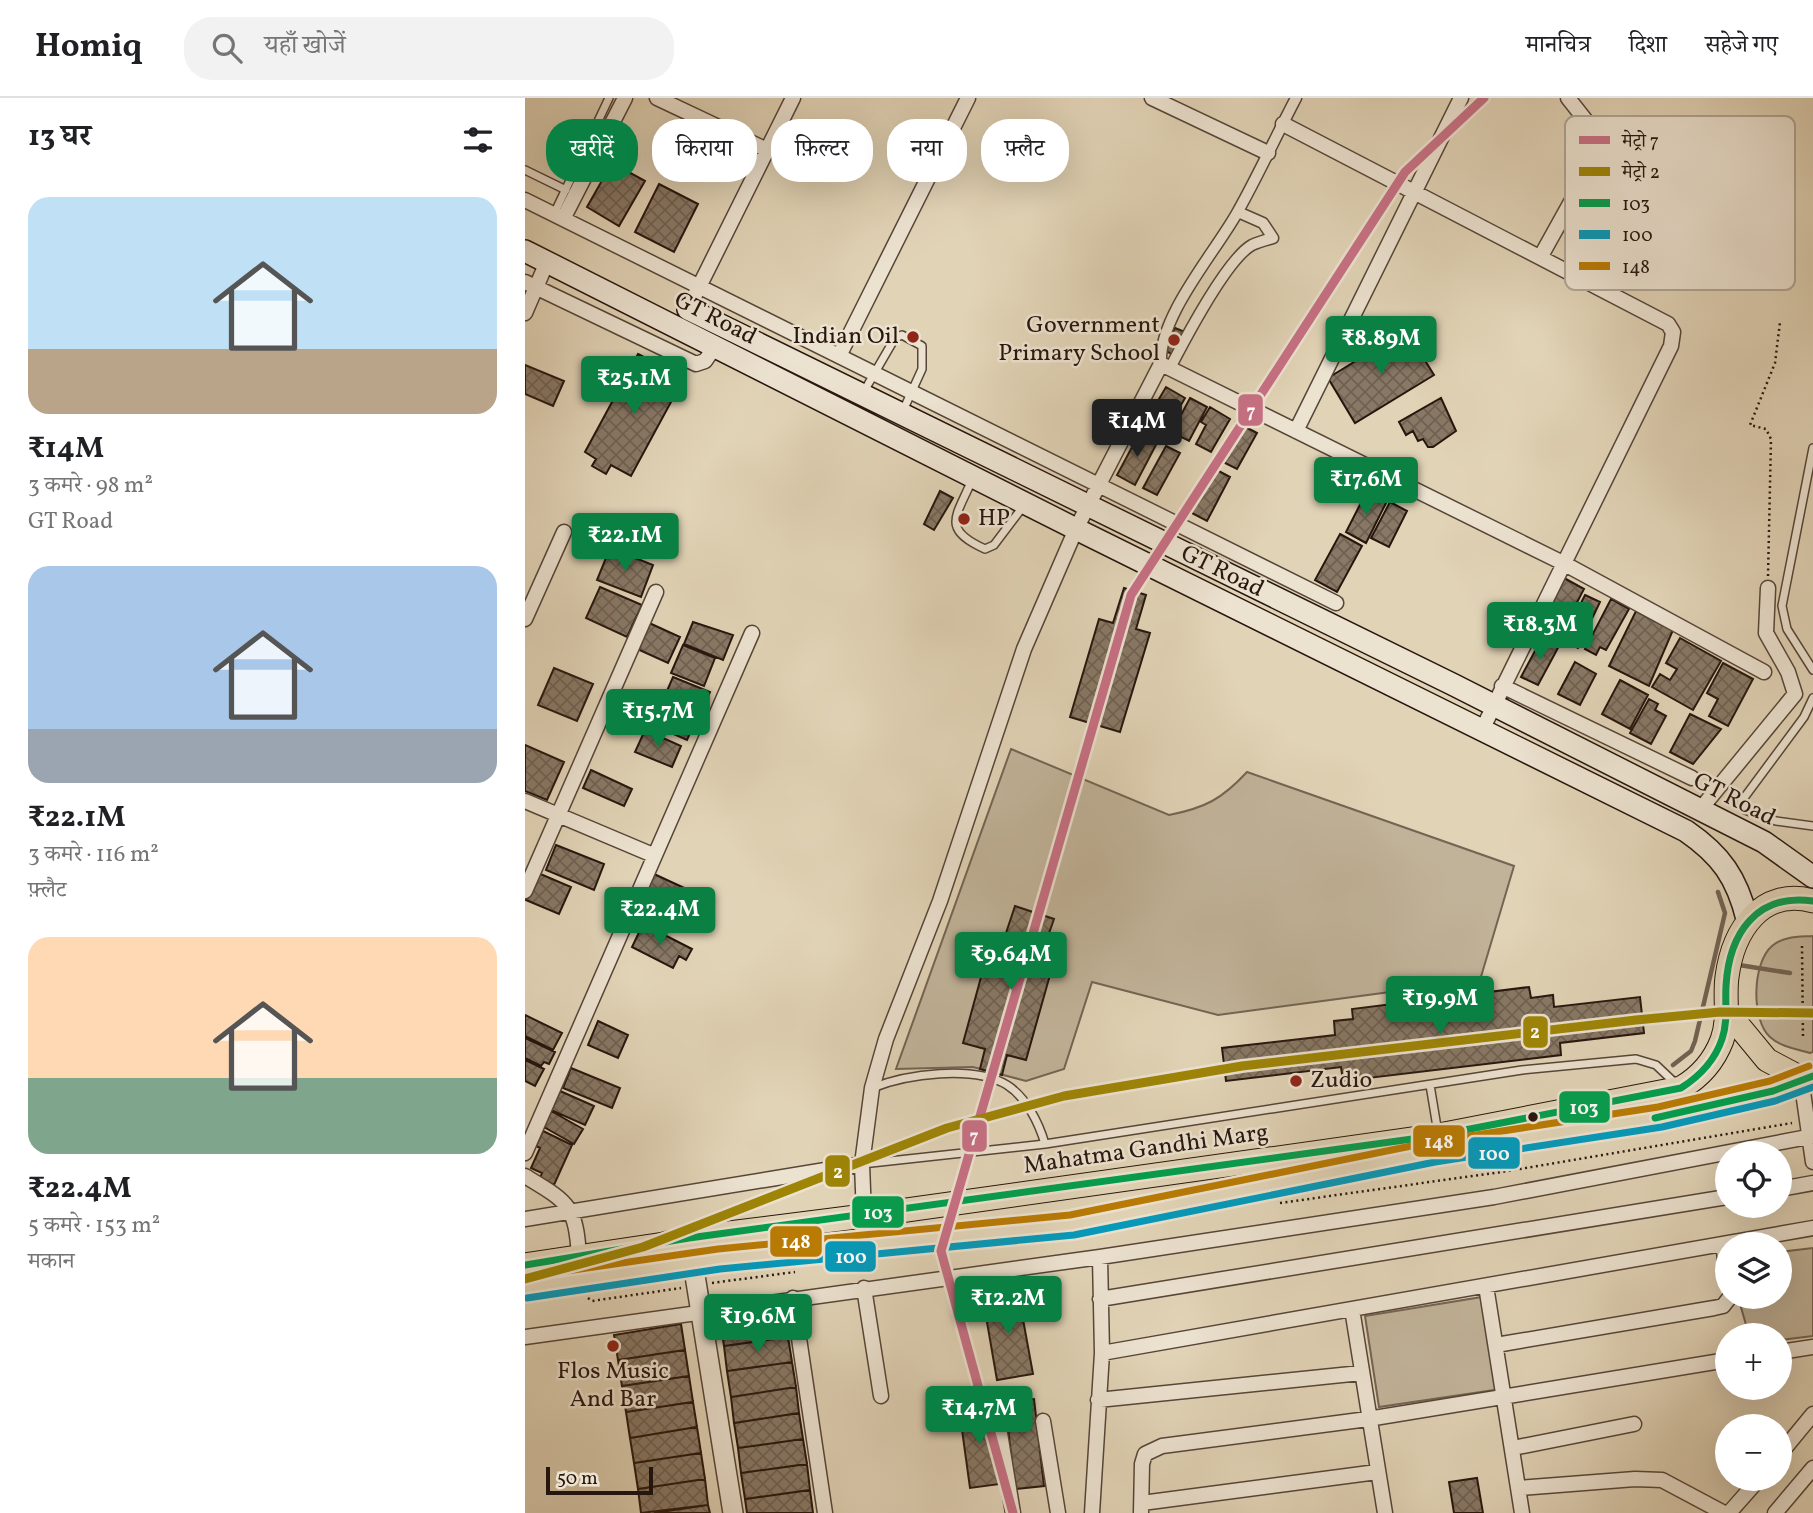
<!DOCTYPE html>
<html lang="hi">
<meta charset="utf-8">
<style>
:root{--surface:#fff;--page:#f2f2f2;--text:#202124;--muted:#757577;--line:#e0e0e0;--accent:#0b8043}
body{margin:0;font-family:Vollkorn,"Noto Serif Devanagari",serif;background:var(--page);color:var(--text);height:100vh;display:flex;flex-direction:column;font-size:26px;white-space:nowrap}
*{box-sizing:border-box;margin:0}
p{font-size:23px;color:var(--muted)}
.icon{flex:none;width:38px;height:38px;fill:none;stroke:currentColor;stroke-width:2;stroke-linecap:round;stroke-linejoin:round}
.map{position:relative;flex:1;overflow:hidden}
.panel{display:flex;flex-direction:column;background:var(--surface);width:525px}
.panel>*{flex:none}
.banner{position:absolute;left:21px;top:21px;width:665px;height:63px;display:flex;gap:14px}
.tools{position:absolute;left:1190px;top:1043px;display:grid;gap:14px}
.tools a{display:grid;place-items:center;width:77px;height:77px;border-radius:50%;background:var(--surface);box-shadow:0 7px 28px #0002;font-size:35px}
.scale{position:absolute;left:21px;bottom:18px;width:107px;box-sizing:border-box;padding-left:7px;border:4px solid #27160e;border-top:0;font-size:19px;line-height:24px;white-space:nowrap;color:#27160e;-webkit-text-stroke:5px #ece2d0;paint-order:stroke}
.price{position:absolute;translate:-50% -60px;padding:0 16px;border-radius:7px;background:var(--accent);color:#fff;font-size:23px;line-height:46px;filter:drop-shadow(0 2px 4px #0008)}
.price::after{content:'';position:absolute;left:50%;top:42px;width:21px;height:16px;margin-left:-10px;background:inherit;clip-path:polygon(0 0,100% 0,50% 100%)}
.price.on{background:#222;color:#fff}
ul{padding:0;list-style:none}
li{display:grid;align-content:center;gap:14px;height:371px;padding:0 28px}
li span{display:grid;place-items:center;height:217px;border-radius:21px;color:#555}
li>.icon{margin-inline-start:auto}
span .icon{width:126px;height:126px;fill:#fffc;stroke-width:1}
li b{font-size:30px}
h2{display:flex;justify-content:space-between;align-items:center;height:84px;padding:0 28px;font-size:30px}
.tag{padding:0 24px;border-radius:28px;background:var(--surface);box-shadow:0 7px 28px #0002;font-size:24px;line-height:63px}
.tag.on{background:var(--accent);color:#fff}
header{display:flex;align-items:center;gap:42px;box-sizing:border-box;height:98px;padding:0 35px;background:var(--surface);border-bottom:2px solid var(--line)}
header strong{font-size:33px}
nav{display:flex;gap:38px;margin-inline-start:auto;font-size:24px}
.search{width:490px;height:63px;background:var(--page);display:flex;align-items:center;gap:18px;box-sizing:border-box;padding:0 24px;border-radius:28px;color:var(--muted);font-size:26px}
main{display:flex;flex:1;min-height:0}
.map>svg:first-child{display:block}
.park{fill:#c1b399;stroke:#746454;stroke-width:2}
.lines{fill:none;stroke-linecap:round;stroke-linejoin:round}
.stream{stroke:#716151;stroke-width:4.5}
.building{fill:url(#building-cross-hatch);stroke:#27160e;stroke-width:2}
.service-casing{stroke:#564538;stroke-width:10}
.pedestrian-casing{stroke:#564538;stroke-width:13}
.minor-casing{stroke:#564538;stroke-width:17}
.tertiary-casing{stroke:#564538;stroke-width:22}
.secondary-casing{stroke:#27160e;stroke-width:24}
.primary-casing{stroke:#27160e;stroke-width:25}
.path{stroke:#27160e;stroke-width:2.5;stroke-dasharray:2 3.5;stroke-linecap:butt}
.service{stroke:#ece2d0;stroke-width:7}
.pedestrian{stroke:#ece2d0;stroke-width:10}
.minor{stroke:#ece2d0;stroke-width:14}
.tertiary{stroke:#ece2d0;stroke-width:19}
.secondary{stroke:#ece2d0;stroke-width:21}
.primary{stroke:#e1d3b6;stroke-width:23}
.bus-1-casing{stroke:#ece2d0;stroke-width:12}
.bus-2-casing{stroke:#ece2d0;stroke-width:12}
.bus-3-casing{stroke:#ece2d0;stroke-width:12}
.bus-1{stroke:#029f4e;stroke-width:7}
.bus-2{stroke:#049abb;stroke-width:7}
.bus-3{stroke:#b97b04;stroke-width:7}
.metro-1-casing{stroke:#ece2d0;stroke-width:14}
.metro-2-casing{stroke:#ece2d0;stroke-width:14}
.metro-1{stroke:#c77084;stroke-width:9}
.metro-2{stroke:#9e8506;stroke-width:9}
.poi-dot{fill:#8f2418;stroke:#ece2d0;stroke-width:2.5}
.bus-dot{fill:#27160e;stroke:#ece2d0;stroke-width:2.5}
.labels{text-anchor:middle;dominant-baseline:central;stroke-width:5;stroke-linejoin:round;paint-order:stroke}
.street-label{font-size:24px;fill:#27160e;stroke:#ece2d0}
.poi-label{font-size:24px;fill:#27160e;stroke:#ece2d0;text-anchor:end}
.key{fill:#ece2d0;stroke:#b1a596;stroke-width:2}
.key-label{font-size:19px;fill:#27160e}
.line-badge{stroke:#ece2d0;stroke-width:2.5}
.badge-label{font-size:19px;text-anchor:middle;font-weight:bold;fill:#fff}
</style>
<header>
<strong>Homiq</strong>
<div class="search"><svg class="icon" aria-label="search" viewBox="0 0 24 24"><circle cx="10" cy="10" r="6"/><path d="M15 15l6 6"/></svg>यहाँ खोजें</div>
<nav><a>मानचित्र</a><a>दिशा</a><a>सहेजे गए</a></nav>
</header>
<main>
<section class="panel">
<h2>13 घर<svg class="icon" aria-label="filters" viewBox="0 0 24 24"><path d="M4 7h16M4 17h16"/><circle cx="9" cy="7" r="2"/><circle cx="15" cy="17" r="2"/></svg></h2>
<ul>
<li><span style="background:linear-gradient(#bfe0f5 70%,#b9a48a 0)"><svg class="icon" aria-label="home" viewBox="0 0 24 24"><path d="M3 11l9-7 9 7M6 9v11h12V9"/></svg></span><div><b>₹14M</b><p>3 कमरे · 98 m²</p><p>GT Road</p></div></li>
<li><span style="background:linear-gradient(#a9c7e8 75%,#9aa5b1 0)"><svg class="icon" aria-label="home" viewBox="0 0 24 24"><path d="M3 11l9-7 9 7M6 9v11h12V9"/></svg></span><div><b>₹22.1M</b><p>3 कमरे · 116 m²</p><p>फ़्लैट</p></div></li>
<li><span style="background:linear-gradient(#ffd9b3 65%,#7fa58c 0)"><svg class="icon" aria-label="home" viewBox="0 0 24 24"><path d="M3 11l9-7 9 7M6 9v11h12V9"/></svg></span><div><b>₹22.4M</b><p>5 कमरे · 153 m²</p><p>मकान</p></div></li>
</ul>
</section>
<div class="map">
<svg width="1288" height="1415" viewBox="0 0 1288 1415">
<defs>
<pattern id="building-cross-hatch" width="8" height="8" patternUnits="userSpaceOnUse" patternTransform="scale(1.75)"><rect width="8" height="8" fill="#887865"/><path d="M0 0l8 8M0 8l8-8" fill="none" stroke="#6f6152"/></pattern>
</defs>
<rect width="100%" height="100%" fill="#e1d3b6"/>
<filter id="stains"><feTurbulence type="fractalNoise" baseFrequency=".00286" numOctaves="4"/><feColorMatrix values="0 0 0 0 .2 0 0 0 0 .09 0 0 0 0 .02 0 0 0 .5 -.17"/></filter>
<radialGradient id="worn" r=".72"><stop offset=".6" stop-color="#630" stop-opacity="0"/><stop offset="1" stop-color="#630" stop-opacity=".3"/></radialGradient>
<path class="park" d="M486,651L644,717C680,710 697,701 722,674L989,768L955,882L693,917L567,884L539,971L501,983L448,969L371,971Z
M1288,838V954L1285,955C1271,951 1256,949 1245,939C1226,922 1227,865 1247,848C1259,838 1273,839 1288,838Z
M1288,1150V1238L1255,1242V1237H1224L1213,1199H1255V1154Z
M957,1199L976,1291L854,1309L840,1218Z"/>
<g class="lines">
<path class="stream" d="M1214,867L1265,875
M1148,967L1166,953L1170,943L1200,815L1193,794"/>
</g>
<path class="building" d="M87,65L120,83L94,128L62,109Z
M134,86L173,106L149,154L110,134Z
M650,230L660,234L648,257L638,251Z
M881,232L909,277L830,325L803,280Z
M113,256L159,280L106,378L86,367L81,376L67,368L71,361L60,354Z
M0,267L39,283L28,308L0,296Z
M641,289L660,300L640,334L621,323Z
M665,300L682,309L664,343L647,334Z
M916,300L931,333L908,349H903L898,341L893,343L888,333L881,337L874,324Z
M685,309L705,321L686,354L671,346L681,327L676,324Z
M711,324L732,335L712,371L692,361Z
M614,336L632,345L610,387L592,377Z
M641,348L655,355L632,397L618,390Z
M688,370L705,379L682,423L665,414Z
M415,393L428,400L409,432L399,426Z
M842,393L862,403L841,445L821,434Z
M865,404L882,413L864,449L846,440Z
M815,436L837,448L812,494L790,482Z
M85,450L128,467L116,499L72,482Z
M1039,480L1059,491L1033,541L1012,530Z
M75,489L117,507L102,539L61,520Z
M599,490L621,497L611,531L625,535L595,634L545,619L574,521L588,525Z
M1060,497L1075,504L1053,550L1038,543L1057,513L1053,511Z
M1086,501L1104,511L1081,552L1075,549L1071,557L1060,551Z
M1111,513L1148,532L1124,588L1084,568Z
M122,524L155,539L143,565L110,550Z
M168,524L208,537L198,562L159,546Z
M1017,540L1034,548L1013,587L996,579Z
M1155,540L1196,563L1168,612L1127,589L1135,576L1145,582L1152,571L1141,565Z
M158,547L190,560L179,588L146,575Z
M1050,564L1071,576L1055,607L1033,596Z
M1198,565L1228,581L1203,628L1184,618L1193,601L1182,595Z
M29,570L68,586L52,623L13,607Z
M148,579L185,594L175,617L138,602Z
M1095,582L1123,597L1105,631L1077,616Z
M1124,601L1133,606L1130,612L1141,618L1126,646L1105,635Z
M136,608L171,622L162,642L128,627Z
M1165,616L1196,631L1168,666L1145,654Z
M120,632L156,648L147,669L110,654Z
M0,647L39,664L22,702L0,693Z
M66,672L107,691L99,708L58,690Z
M31,747L79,766L69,792L21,772Z
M13,775L46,789L34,816L1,802Z
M129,776L181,800L167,828L116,804Z
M490,808L529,821L520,847L525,877L501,962L482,957L477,977L455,971L460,951L438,945L461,861L478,844Z
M118,826L167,851L161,862L154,858L148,870L107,849Z
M1004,889L1006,900L1028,897L1029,909L1115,899L1119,935L1035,945L1036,957L818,983L816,969L701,983L697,950L810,937L809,923L828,921L827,911Z
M0,917L37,935L28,952L0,938Z
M73,923L103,937L93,960L63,947Z
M0,940L30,954L24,966L19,964L16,968L0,960Z
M0,962L19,971L10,988L0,983Z
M46,970L95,990L87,1010L38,990Z
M35,993L69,1008L60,1027L26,1012Z
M26,1013L58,1031L49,1046L17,1028Z
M18,1033L47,1047L29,1087L15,1080L17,1075L6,1070L15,1050L11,1048Z
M493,1194L508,1276L472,1282L458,1201Z
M260,1213L263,1239L199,1248L195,1222Z
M156,1226L160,1252L93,1262L89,1237Z
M263,1239L267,1264L202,1273L199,1248Z
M160,1252L164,1278L97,1288L93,1262Z
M267,1264L271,1289L206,1299L202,1273Z
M164,1278L168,1304L101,1314L97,1288Z
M271,1289L274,1315L209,1325L206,1299Z
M509,1301L519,1388L490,1391L480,1304Z
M168,1304L172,1329L105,1340L101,1314Z
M464,1306L475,1386L445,1390L434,1310Z
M274,1315L278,1341L213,1350L209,1325Z
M172,1329L176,1355L109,1365L105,1340Z
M278,1341L282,1366L216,1375L213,1350Z
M176,1355L180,1381L113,1391L109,1365Z
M282,1366L285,1392L220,1401L216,1375Z
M952,1380L958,1415H929L924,1384Z
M180,1381L183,1407L116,1415L113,1391Z
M285,1392L288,1415H222L220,1401Z
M183,1407L185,1415H129Z"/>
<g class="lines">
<g class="service-casing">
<path id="service" d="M0,72L41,92
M29,116L84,0
M338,295L370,240L377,237L397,248V271L377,315
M1288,350L1257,508L1262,531L1288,572
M447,382C431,419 416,431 460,451L469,447L500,406
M1288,600L1279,619L1216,704L1220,712L1251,723L1288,728
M905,987L913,1035
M347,990C382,976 448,967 482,987C501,999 514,1025 520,1046
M337,1066L520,1046L997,972L1111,961L1131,967L1150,985"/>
</g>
<g class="pedestrian-casing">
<path id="pedestrian" d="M636,266C633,219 689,156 712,115C733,78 751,38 771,0
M645,270C659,243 702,161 727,147C733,144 741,142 748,140L738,125L713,114"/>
</g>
<g class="minor-casing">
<path id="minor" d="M132,0L242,52
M627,0L743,55
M758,26L1143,226L1148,234L1146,248L957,632
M0,102L811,505
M38,121L100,0
M1016,158L1076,50L1073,38L1043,0
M0,184L171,266L180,263L189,250
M163,211L268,0
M0,215L22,164
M314,258L443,0
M771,333L936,0
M0,521L39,434
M977,588L1167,680
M0,703L128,757
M1174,713L1270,596L1263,574L1241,535L1243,490
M0,793L131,494
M1276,980L1288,1064
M0,1055L227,535
M0,1078C43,1104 51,1107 54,1159
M1255,1091L1288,1085
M339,1118L337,1066L347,990L361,941L415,803L499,551L551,431L636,266L1038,465L1239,574
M0,1121L337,1066
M1198,1146L1202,1176
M961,1188L997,1415
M339,1190L356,1298
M268,1200L300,1415
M575,1201L1202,1099
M827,1211L860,1415
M0,1239L575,1159L969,1099L1288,1038
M971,1247L1189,1210L1198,1208L1205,1199
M1255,1254L1288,1249
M577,1255L1288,1130
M573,1302L836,1275
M518,1323L533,1415
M475,1335L488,1415
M988,1350L1109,1326
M1255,1356L1288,1316
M994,1390L1110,1381L1137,1382L1199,1415
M617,1405L852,1374
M567,1415L577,1255L575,1159
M616,1415L617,1366L620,1356L637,1348L843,1321L1202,1262
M1204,1415L1234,1381
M1250,1415L1288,1370"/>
</g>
<g class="tertiary-casing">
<path id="tertiary" d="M164,1140L208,1415"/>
</g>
<g class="secondary-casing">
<path id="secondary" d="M0,153L551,431L1161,733C1196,757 1212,780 1222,821
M163,211L929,587L1239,744L1288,779"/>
</g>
<g class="primary-casing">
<path id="primary" d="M1204,916L1242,962L1276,980
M0,1167L139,1146L164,1140L339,1118L909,1038L1156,990C1175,979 1189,963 1197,942C1205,920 1199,901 1202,879C1208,833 1236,789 1288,803
M0,1190L194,1161L547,1127L908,1054L1135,1019L1248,993L1288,978"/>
</g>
<path class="path" d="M1243,478L1246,341L1241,331L1225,327L1250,265L1255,224
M1277,848L1278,940
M755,1105L983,1073L1267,1025
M187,1185L270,1174
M63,1200L67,1203L156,1190"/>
<use href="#service" class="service"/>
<use href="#pedestrian" class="pedestrian"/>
<use href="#minor" class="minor"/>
<use href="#tertiary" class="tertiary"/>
<use href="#secondary" class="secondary"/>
<use href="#primary" class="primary"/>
<g class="bus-1-casing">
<path id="bus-1" d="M1130,1020L1248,993L1288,978
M0,1167L164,1140L909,1038L1156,990C1175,978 1190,962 1197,941C1203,924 1200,906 1201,888C1204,835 1232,795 1288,803"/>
</g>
<g class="bus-2-casing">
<path id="bus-2" d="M2,1200L195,1171L549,1137L910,1064L1137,1029L1250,1003L1288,989"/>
</g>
<g class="bus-3-casing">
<path id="bus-3" d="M0,1179L193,1151L545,1117L906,1044L1133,1009L1245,983L1284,968"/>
</g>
<use href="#bus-1" class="bus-1"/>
<use href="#bus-2" class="bus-2"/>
<use href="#bus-3" class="bus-3"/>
<g class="metro-1-casing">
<path id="metro-1" d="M488,1415L416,1153L606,497L880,74L959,0"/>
</g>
<g class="metro-2-casing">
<path id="metro-2" d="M0,1181L118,1149L422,1030L539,998L717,968L1111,922L1195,914L1288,915"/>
</g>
<use href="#metro-1" class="metro-1"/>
<use href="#metro-2" class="metro-2"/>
</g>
<g class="poi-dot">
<circle cx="388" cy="239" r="7"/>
<circle cx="649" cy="242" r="7"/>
<circle cx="439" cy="421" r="7"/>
<circle cx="771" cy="983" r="7"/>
<circle cx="88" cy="1248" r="7"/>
</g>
<circle class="bus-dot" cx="1008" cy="1019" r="6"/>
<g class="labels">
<g class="street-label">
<text transform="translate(190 221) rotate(27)">GT Road</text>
<text transform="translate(697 474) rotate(26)">GT Road</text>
<text transform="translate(1209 702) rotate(27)">GT Road</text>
<text transform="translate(621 1052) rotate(-8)">Mahatma Gandhi Marg</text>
</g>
<g class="poi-label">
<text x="635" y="228">Government<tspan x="635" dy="28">Primary School</tspan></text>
<text x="374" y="239">Indian Oil</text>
<text x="453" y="421" text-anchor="start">HP</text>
<text x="785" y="983" text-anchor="start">Zudio</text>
<text x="88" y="1274" text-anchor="middle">Flos Music<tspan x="88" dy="28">And Bar</tspan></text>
</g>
</g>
<rect x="1040" y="18" width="230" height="174" rx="10" class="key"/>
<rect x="1054" y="38" width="31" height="8" fill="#c77084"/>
<rect x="1054" y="69" width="31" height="9" fill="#9e8506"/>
<rect x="1054" y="101" width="31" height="8" fill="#029f4e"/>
<rect x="1054" y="132" width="31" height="9" fill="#049abb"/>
<rect x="1054" y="164" width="31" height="8" fill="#b97b04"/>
<g class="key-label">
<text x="1097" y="49">मेट्रो 7</text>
<text x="1097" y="80">मेट्रो 2</text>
<text x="1097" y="112">103</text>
<text x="1097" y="143">100</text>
<text x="1097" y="175">148</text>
</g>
<g class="line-badge">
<rect x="712" y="295" width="27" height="34" rx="7" fill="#c77084"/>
<rect x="997" y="917" width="27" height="34" rx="7" fill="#9e8506"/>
<rect x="1033" y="992" width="53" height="34" rx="7" fill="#029f4e"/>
<rect x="436" y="1021" width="27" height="34" rx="7" fill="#c77084"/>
<rect x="887" y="1026" width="54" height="34" rx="7" fill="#b97b04"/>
<rect x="942" y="1038" width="54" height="34" rx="7" fill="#049abb"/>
<rect x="299" y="1056" width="27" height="34" rx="7" fill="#9e8506"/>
<rect x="326" y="1097" width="54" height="34" rx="7" fill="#029f4e"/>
<rect x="244" y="1127" width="54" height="33" rx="7" fill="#b97b04"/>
<rect x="299" y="1142" width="53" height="33" rx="7" fill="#049abb"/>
</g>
<g class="badge-label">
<text x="726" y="319">7</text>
<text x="1010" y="940">2</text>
<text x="1059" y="1016">103</text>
<text x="449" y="1044">7</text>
<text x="914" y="1050">148</text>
<text x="969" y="1062">100</text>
<text x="313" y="1080">2</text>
<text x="353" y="1121">103</text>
<text x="271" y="1150">148</text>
<text x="326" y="1165">100</text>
</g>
<rect width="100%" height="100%" filter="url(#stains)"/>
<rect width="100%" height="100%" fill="url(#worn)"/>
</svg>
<div class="tools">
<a><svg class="icon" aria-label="locate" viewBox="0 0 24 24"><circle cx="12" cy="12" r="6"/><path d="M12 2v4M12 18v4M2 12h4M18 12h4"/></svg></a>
<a><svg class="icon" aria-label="layers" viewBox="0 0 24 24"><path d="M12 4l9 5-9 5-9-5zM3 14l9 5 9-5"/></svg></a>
<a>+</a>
<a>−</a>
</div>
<div class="scale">50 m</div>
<b class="price" style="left:856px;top:278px">₹8.89M</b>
<b class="price" style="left:109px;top:318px">₹25.1M</b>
<b class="price on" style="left:612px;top:361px">₹14M</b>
<b class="price" style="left:841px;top:419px">₹17.6M</b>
<b class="price" style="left:100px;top:475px">₹22.1M</b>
<b class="price" style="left:1015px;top:564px">₹18.3M</b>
<b class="price" style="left:133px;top:651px">₹15.7M</b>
<b class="price" style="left:135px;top:849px">₹22.4M</b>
<b class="price" style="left:486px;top:894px">₹9.64M</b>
<b class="price" style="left:915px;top:938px">₹19.9M</b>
<b class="price" style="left:483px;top:1238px">₹12.2M</b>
<b class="price" style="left:233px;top:1256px">₹19.6M</b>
<b class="price" style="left:454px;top:1348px">₹14.7M</b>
<div class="banner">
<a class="tag on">खरीदें</a>
<a class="tag">किराया</a>
<a class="tag">फ़िल्टर</a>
<a class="tag">नया</a>
<a class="tag">फ़्लैट</a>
</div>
</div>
</main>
